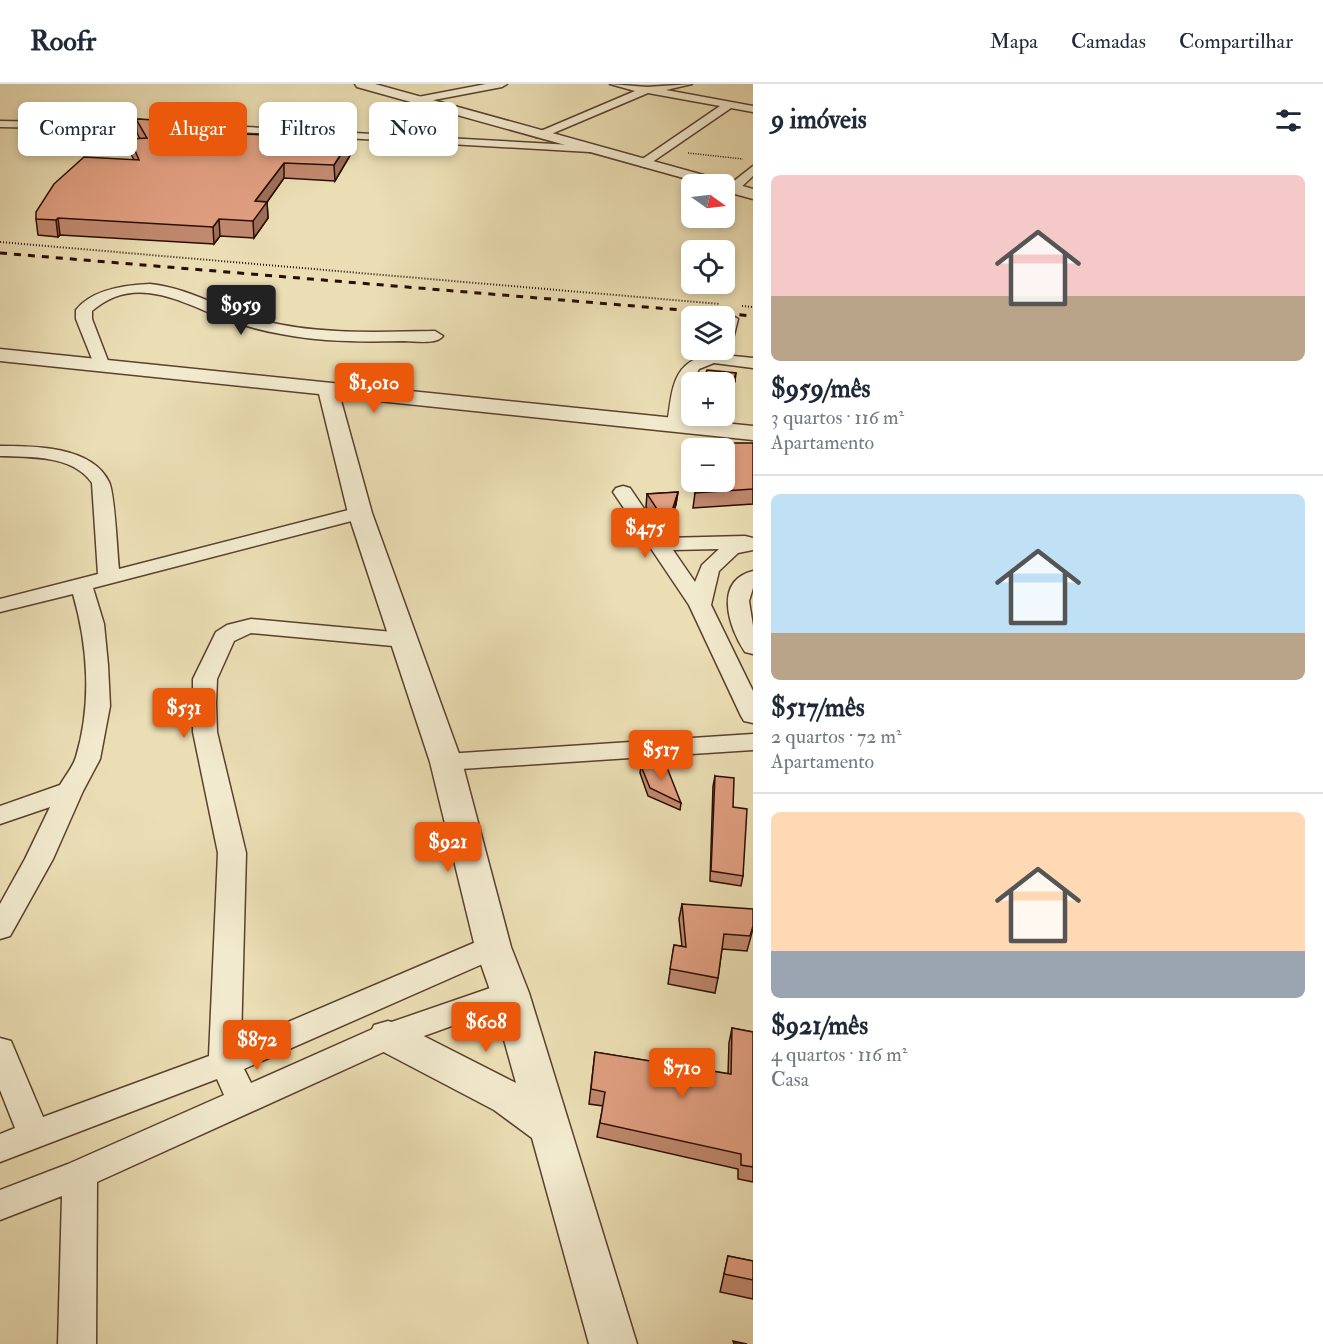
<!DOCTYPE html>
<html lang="pt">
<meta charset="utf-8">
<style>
:root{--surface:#fff;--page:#f6f6f7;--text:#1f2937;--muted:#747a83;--line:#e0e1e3;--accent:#ea580c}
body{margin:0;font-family:"IM FELL Double Pica",serif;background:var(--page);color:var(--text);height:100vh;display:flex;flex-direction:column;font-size:22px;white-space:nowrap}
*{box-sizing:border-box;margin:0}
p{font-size:20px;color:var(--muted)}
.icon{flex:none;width:33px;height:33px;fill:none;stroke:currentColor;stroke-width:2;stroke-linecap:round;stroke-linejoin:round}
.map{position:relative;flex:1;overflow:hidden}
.details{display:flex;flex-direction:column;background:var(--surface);width:570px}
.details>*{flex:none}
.guide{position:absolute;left:18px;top:18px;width:570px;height:54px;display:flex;gap:12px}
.needle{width:39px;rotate:104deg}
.buttons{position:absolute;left:681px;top:90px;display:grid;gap:12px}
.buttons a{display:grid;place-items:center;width:54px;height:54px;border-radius:9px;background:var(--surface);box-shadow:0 3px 9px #0003;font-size:30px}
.price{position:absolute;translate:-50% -51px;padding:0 14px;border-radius:6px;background:var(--accent);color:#fff;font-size:20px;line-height:39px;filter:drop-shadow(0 2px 3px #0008)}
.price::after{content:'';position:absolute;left:50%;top:36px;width:18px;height:14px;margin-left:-9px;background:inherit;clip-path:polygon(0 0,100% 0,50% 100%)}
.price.selected{background:#222;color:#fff}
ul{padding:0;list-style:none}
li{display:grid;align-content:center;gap:12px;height:318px;padding:0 18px}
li+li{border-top:2px solid var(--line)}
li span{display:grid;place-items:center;height:186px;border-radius:9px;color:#555}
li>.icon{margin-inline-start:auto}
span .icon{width:108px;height:108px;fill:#fffc;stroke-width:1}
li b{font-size:26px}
h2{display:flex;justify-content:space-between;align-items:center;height:72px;padding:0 18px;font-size:26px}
.chip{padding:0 21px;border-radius:9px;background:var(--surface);box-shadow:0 3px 9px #0003;font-size:21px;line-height:54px}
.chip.selected{background:var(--accent);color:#fff}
header{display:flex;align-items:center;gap:36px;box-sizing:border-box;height:84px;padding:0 30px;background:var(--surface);border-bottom:2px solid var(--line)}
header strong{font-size:28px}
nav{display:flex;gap:33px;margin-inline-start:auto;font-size:21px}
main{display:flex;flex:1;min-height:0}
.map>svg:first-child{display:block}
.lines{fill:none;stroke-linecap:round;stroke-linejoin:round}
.minor-casing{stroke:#5a402d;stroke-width:3}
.tertiary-casing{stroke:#5a402d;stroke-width:3}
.path-far1{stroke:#2a0c00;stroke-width:1.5;stroke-dasharray:1 1.5;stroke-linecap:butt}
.path{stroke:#2a0c00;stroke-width:2;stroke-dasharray:1 2;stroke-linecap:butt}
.minor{fill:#f2eace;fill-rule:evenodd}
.tertiary{fill:#f2eace;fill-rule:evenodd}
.rail{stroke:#2a0c00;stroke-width:3;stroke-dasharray:7 7;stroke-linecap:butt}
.wall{fill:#c1896f;stroke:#2a0c00;stroke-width:1.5}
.shaded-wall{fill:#9d6f5a;stroke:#2a0c00;stroke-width:1.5}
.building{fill:#e09f81;stroke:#2a0c00;stroke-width:1.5}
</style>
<header>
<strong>Roofr</strong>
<nav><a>Mapa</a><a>Camadas</a><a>Compartilhar</a></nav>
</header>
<main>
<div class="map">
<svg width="753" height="1260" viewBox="0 0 753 1260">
<rect width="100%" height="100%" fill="#ebdeb4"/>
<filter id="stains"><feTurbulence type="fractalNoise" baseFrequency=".00333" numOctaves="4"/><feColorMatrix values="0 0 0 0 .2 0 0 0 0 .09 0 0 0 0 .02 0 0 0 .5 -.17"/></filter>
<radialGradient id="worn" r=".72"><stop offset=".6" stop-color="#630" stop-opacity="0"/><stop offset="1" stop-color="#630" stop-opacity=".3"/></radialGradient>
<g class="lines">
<g class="minor-casing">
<path id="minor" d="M486,0H507L502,3L418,19L413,16L418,13Z
M610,0L647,3L692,0L666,6L753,22V28L731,24L645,83L641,82V76L720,22L648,9L544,53H536V49L635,7Z
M0,37L169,40L175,43L169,46L0,43Z
M209,41L590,62L596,65L590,68L205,46V42Z
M753,82V92L737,107H729L727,104L729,101Z
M150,200C191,204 225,228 264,237C320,251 378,248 435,247L443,252C436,261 415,257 404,257C363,258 322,258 281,250C263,247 245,242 228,236C184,220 136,188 92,227V235L110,282L102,287L96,285L76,235V226C92,205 126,201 150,200Z
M730,230L738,235L732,259L724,264V232Z
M714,270L753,274V284L714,279L699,285L692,298L685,341L682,345H670L667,341C673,305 671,276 714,270Z
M0,362C34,362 92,362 109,398C115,410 117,468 119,485L360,423L367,425L370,429L367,433L93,504L104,540L108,581L110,622L100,675L83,707L53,775L14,845L10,852L0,855V820L25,775L50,723L0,740V722L60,701C65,692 73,683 76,673C92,620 88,562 73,510L0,528V515L98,490L92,399C73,371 30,373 0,372Z
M623,402L630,404L664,454L745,452L753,454V466L738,469L719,487L711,521L753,607V639L744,637L741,632L689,521L613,408L616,404ZM719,465L702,481L695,498L673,466Z
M753,487V504L749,517L753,542V570L745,568C729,544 713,497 753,487Z
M251,535L404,549L412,551L415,556L412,561L404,563L251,549L234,557L217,595L216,620L217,648L246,769L241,958L483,855L493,852L503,855L508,863L503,871L244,985L251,999L377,943L499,901L510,898L521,901L525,909L521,917L399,961L97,1098L96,1260H58L62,1112L0,1136V1106L68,1080L224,1011L217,995L0,1078V1050L15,1044L0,1006V954L11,957L43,1033L209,972L218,769L193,648V595L216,548L227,541Z
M753,650V666L446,686L437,684L433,678L437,672L446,670Z"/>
</g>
<g class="tertiary-casing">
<path id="tertiary" d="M355,0H375L725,97L753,105V115L724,107V100H705L357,3Z
M0,265L753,342V356L340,313L372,429L462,678L511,863L529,909L637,1260H589L532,1054L494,1026L374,963L369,952L374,941L388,937L402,941L516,999L491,909L475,863L430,678L348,429L319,310L0,277Z"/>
</g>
<path class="path-far1" d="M688,69L743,75"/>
<path class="path" d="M0,158L720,220
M742,222L753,223"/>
<use href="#minor" class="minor"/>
<use href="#tertiary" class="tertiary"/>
<path class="rail" d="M0,169L753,232"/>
</g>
<path class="wall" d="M136,35L236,43L241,50L352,68L335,97L284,94L267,118L268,134L254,154L220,152L214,160L60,151L58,153L38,151L36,135L134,76L131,70L130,55H140L137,49Z
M735,297L726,321H724V298Z
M753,359V420L693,424L695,409Z
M678,408L676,420L669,443H659L646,423L647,410Z
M641,682L681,719L680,726L648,712L640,689Z
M715,692L733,723L743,792L741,802L710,797L713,702Z
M682,820L753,845L747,867L722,865L718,894L715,909L668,900L674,861L682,862L679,835Z
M732,944L753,948V1098L738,1095V1085L597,1053L603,1022L589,1020L595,968L728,990L729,959Z
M728,1172L753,1177V1215L720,1208Z"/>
<path class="shaded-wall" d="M352,53V68L335,97L334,81Z
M284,79V94L267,118L268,134L254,154L253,137L255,117Z
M58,134L60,151L58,153L56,136Z
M219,135L220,152L214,160L213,143Z
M736,289L735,297L726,321L728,312Z
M678,408L676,420L669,443L671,430Z"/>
<path class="building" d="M136,35L236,40V43H240L238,50L352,53L334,81L284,79L255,117L267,118L253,137L219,135L213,143L58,134L56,136L36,135V128L54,100L84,73L139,76L130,55L147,54Z
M707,286L736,289L728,312H724V298H703Z
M726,359H753V405L695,409L702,398H724V364H722Z
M678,408L671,430L661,431L647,410Z
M666,681L681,719L650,704L641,682Z
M715,692L734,694L733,723L747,725L743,792L711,787Z
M682,820L753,825V842L750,852L724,850L718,894L670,885L674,861L686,863Z
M732,944L753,948V1083L741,1081V1070L600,1039L605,1008L591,1005L595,968L731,990Z
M728,1172L753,1177V1196L724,1190Z
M733,1257L747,1260H734Z"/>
<rect width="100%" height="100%" filter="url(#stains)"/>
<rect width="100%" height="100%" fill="url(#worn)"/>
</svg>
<div class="buttons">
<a><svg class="needle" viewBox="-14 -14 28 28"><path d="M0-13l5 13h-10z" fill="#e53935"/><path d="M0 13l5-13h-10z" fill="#747a83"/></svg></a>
<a><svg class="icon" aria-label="locate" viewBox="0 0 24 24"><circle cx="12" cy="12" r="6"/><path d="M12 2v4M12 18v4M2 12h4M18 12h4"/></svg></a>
<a><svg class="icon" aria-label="layers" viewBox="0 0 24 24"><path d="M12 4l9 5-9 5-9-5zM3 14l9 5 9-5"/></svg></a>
<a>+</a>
<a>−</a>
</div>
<b class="price selected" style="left:241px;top:252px">$959</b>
<b class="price" style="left:374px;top:330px">$1,010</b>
<b class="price" style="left:645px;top:475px">$475</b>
<b class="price" style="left:184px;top:655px">$531</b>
<b class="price" style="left:661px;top:697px">$517</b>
<b class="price" style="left:448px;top:789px">$921</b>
<b class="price" style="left:486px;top:969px">$608</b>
<b class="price" style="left:257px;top:987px">$872</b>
<b class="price" style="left:682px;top:1015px">$710</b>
<div class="guide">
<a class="chip">Comprar</a>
<a class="chip selected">Alugar</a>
<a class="chip">Filtros</a>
<a class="chip">Novo</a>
</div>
</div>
<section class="details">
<h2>9 imóveis<svg class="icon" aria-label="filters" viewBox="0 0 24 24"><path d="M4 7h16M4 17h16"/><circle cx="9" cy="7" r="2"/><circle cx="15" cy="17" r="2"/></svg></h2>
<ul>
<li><span style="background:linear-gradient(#f6c9c9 65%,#b9a48a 0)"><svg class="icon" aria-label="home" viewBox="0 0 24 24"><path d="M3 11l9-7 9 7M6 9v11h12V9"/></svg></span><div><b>$959/mês</b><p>3 quartos · 116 m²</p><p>Apartamento</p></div></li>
<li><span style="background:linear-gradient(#bfe0f5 75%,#b9a48a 0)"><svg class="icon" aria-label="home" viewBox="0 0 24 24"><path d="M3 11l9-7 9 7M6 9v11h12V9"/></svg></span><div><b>$517/mês</b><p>2 quartos · 72 m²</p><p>Apartamento</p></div></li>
<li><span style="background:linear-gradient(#ffd9b3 75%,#9aa5b1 0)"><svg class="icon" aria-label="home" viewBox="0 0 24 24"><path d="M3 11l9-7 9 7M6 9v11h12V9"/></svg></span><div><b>$921/mês</b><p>4 quartos · 116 m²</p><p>Casa</p></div></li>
</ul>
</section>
</main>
